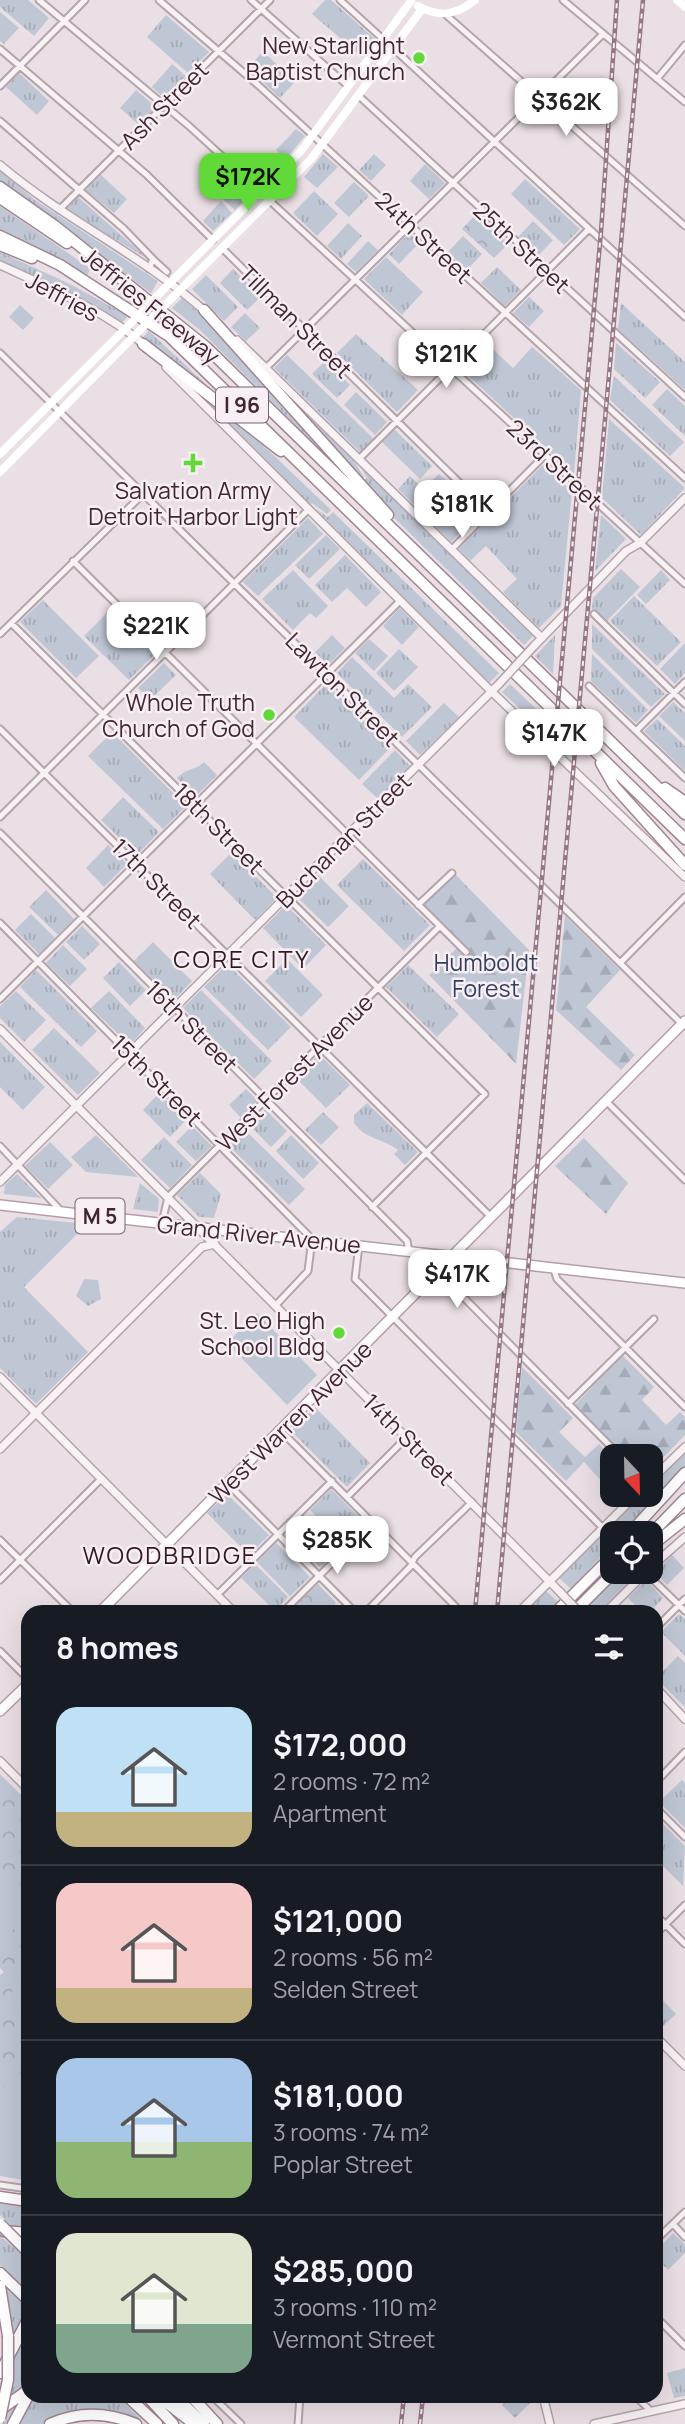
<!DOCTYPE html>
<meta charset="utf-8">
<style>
:root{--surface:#171b24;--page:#242831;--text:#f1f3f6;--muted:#9ea1a6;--line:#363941;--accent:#61d939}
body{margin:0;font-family:Manrope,sans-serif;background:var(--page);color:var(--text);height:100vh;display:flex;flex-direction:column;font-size:26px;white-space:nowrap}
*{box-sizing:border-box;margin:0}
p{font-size:23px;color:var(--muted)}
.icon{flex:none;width:38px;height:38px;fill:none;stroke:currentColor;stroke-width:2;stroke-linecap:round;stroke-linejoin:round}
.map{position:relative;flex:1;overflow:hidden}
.panel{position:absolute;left:21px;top:1605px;width:642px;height:798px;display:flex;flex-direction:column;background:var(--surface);border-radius:21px;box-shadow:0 7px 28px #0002}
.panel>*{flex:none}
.needle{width:46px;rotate:158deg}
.controls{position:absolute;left:600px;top:1444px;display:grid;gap:14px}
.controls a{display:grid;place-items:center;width:63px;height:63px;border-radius:14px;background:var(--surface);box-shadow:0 7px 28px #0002;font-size:35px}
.price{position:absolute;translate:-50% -60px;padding:0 16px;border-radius:14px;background:#fff;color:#222;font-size:23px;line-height:46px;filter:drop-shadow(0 2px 4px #0008)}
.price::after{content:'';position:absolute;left:50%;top:42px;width:21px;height:16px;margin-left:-10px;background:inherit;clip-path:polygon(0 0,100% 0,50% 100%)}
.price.current{background:var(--accent);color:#111}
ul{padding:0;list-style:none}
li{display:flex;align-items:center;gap:21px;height:175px;padding:0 35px}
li+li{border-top:2px solid var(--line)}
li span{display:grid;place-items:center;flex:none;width:196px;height:140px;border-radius:21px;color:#555}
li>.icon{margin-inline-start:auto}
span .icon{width:84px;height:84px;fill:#fffc;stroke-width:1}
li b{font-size:30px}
h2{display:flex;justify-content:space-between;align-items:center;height:84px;padding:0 35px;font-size:30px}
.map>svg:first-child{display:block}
.grass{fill:url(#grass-tufts)}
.forest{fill:url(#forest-firs)}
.park{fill:url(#park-crowns)}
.garden{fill:#bfc7d4}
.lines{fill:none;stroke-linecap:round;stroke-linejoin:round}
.minor-casing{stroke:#b4a4ab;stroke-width:9}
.tertiary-casing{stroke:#b4a4ab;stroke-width:10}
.primary-casing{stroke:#b69daa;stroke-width:12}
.motorway-casing{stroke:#a28593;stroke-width:13}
.minor{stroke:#f8f2f5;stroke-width:5}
.tertiary{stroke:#f8f2f5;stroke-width:7}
.secondary{stroke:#fff;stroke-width:8}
.primary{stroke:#fff;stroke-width:9}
.motorway{stroke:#fff;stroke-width:10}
.rail-casing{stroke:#957785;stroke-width:4.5}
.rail{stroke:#f7eff3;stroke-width:2;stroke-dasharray:5;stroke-linecap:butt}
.tertiary-bridge-casing{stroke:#b4a4ab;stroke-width:10;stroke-linecap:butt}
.motorway-bridge-casing{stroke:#a28593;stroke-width:13;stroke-linecap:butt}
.tertiary-bridge{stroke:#f8f2f5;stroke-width:7}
.secondary-bridge{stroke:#fff;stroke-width:8}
.motorway-bridge{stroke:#fff;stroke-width:10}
.poi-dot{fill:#61d939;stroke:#f7eff3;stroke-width:2.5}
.labels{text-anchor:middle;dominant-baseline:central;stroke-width:5;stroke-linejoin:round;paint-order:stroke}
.shield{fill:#f7eff3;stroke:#78626d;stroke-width:2}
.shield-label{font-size:21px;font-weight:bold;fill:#422633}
.poi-label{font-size:23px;fill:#422633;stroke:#f7eff3;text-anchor:end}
.street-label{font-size:23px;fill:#422633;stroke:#f7eff3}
.park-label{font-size:23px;fill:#333f5f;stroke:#f7eff3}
.neighbourhood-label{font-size:24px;letter-spacing:2px;fill:#331924;stroke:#f7eff3}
</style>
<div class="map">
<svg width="685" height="2424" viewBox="0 0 685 2424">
<defs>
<pattern id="grass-tufts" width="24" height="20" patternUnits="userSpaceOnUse" patternTransform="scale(1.75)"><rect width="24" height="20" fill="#bfc7d4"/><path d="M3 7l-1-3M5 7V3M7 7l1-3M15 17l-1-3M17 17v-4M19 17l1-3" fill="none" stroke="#a5abb6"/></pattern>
<pattern id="forest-firs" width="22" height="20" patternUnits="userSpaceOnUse" patternTransform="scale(1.75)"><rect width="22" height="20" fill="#bfc7d4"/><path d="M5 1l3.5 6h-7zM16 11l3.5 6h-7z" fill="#a5abb6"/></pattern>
<pattern id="park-crowns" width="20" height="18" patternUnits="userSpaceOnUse" patternTransform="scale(1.75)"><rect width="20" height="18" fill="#bfc7d4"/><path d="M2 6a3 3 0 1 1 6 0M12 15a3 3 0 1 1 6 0" fill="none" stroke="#a5abb6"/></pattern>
</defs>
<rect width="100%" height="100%" fill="#eadfe4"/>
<path class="grass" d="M0,0H28L49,18L34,36L0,7Z
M325,0H331L376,40L362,57L312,14Z
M0,12L19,28L4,44L0,41Z
M166,15L209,52L188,73L147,37Z
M263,51L295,82L280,98L248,68Z
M172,64L186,76L164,98L152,87Z
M19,73L49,101L37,115L6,87Z
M136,90L156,107L138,124L120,108Z
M296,129L305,136L286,159L276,150Z
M323,154L338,167L317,188L304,177Z
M374,154L386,165L371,181L359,170Z
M425,164L445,183L429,199L410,181Z
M0,171L35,200L158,281L151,293L0,182Z
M101,175L127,199L114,213L86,190Z
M525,179L580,229L564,245L511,194Z
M354,182L369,196L349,217L334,203Z
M314,191L338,214L317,236L293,213Z
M78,197L148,259L65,209Z
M221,201L232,213L213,231L203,221Z
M0,206L91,269L87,275L0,233Z
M533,221L553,240L538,256L518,237Z
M348,223L362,236L341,259L327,246Z
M409,233L419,243L399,264L389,254Z
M463,236L482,254L467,270L448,252Z
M368,241L378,250L356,272L347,264Z
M0,252L72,285L128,316L121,324L0,261Z
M386,257L423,292L402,315L364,279Z
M497,267L521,290L505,306L481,283Z
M233,269L261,297L247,310L220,283Z
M206,275L238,307L224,321L192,289Z
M529,297L544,311L529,327L513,313Z
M182,298L204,317L327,453L325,455L200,330L172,308Z
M621,303L685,362V390L618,329Z
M245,313L260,328L246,341L231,327Z
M149,331L227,404L141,339Z
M356,334L418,390L397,412L337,353Z
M484,341L513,368L532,347L581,390L574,474L459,367Z
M616,343L660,382L645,398L614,369Z
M287,355L374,439L360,452L274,368Z
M251,359L354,461L364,477L360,481Z
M325,361L350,385L337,398L312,374Z
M174,372L245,428L331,510L327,514L312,503L309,505Z
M614,376L684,442L670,456L610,400Z
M667,389L685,406V436L652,405Z
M356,392L387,422L375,435L344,405Z
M609,419L685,488L641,535L602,498Z
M394,429L432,466L420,479L382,442Z
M543,465L572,491L561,606L539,628L503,592L517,579L486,546L470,561L459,549Z
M360,466L534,635L524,645L376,500L362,483L367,478Z
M439,474L480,513L467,526L426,486Z
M410,476L464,529L451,542L398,489Z
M316,509L328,517L333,512L499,673L488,684Z
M601,515L626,539L595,571Z
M308,518L323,534L258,596L243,582Z
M326,535L340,549L309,579L295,565Z
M345,555L381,592L366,607L347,588L332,602L315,585Z
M621,569L640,587L605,623L592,609L593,598Z
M293,570L328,606L316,618L310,613L293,630L262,599Z
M661,570L670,580L646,604L637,595Z
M634,596L681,642L657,666L610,621Z
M43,600L99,656L76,678L20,622Z
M400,608L419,627L402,645L383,626Z
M110,610L155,654L129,680L84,636Z
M592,624L665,694L651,707L592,649Z
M332,635L345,648L328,665L315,652Z
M555,635L553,674L535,656Z
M369,639L388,656L374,671L355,653Z
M685,643V673L675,684L660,669Z
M399,649L418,667L394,691L376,673Z
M592,654L648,710L636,723L591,681Z
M352,657L394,698L408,684L432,707L402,737L337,673Z
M164,663L176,675L154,696L151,694L148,697L138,688Z
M326,684L391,747L359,780L294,717Z
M510,684L550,722L546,733L502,692Z
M673,702L685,713V741L659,716Z
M444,703L459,717L420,755L406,741Z
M657,719L685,746V771L644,731Z
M112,732L186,806L163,829L88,756Z
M395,750L410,766L378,799L362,784Z
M204,762L217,775L196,796L177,778C188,767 197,770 204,762Z
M123,797L159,832L137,855L101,820Z
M108,845L127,864L104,887L86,868Z
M232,852L277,898L255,920L210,874Z
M363,859L430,925L404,951L337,885Z
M317,874L349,906L328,927L295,895Z
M46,890L74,919L58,935L29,907Z
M286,905L326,945L303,969L263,928Z
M31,914L55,938L39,954L15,930Z
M82,926L100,944L84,960L66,942Z
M153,942L192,981L174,1000L134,961Z
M63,945L87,969L70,986L46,963Z
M287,959L323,995L301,1017L265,981Z
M119,962L146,990L130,1006L103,978Z
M227,964L291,1027L268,1050L204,987Z
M408,965L459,1014L437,1037L386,987Z
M36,970L97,1031L81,1047L20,987Z
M201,990L272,1061L254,1079L183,1008Z
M16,991L46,1020L24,1042L0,1018V1006Z
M109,991L145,1028L130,1045L91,1008Z
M54,1028L100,1073L78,1095L32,1050Z
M0,1042L45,1087L23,1110L0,1087Z
M319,1054L350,1085L326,1108L296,1078Z
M159,1093L186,1120L170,1137L143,1110Z
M367,1103L418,1152L405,1165L394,1154L398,1150C384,1139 365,1139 354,1123V1115Z
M265,1109L287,1131L271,1147L249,1125Z
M323,1112L339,1127L321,1145L305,1130Z
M192,1126L212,1146L196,1161L176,1142Z
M244,1129L305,1189L289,1205L228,1145Z
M96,1135L138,1177L86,1172L71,1157Z
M291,1135L319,1163L303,1179L276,1151Z
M164,1137L192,1165L170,1188L141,1160Z
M50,1142L73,1165L48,1189L25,1166Z
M200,1173L221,1194L214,1218L199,1217L177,1195Z
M17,1174L41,1198L4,1194L5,1185Z
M140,1183L159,1199L158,1212L133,1209Z
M17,1217L87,1224L24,1287L88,1352L36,1404L0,1368V1232Z
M84,1279L98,1280L101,1299L88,1306L76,1296Z
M315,1407L370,1463L347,1487L291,1431Z
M685,1450V1466L623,1533H612V1544L571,1589L558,1577L641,1495L651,1494V1484Z
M331,1489L365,1523L344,1544L310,1510Z
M227,1494L269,1535L249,1555L207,1513Z
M314,1520L341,1547L320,1567L294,1540Z
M276,1543L310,1577L290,1596L257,1562Z
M672,1555L684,1568L667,1585L655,1572Z
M255,1564L288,1597L275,1611L241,1578Z
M624,1572H640L599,1612H593L587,1606Z
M646,1580L663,1598L650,1612H642L628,1598Z
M545,1590L558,1602L548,1612H524Z
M679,1614L685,1619V1656L661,1632Z
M678,1656L685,1663V1707L656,1678Z
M682,1780L685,1783V1828L659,1802Z
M656,1817L685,1846L683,1886L656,1859Z
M656,1993L676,2014L659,2030L656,2028Z
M0,2203L28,2206V2229H15L0,2215Z
M673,2233L685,2244V2253L668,2270L656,2258V2251Z
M0,2236L28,2259V2292L0,2265Z
M6,2288L27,2308L14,2333Z
M28,2331V2384L0,2404V2383Z
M685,2368V2396L674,2398L667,2373Z
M28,2396H117L141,2419L93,2409L70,2412L42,2424H20L30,2402L12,2414L6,2424H2L6,2409Z"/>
<path class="forest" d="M462,329L472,338L451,359L442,350Z
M454,873L529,950L516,1064L429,975L459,946L421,906Z
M565,916L620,970L586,1007L635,1055L621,1070L556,1010Z
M584,1138L628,1183L606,1214L555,1166Z
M622,1355L654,1387L642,1400L666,1425L680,1412L685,1417V1435L651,1470V1456H624L575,1405Z
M522,1367L573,1418L559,1432L585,1457L599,1444L612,1458V1493L584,1462L566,1481L516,1432Z"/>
<path class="park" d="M229,171L251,193L235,210L212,189Z
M477,213L509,243L494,258L462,229Z
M246,1089L258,1101L241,1118L229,1105Z
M318,1584L336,1603L327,1612H305L297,1604Z
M0,1774L28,1802V2181L0,2176V1975L4,1972L0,1968Z
M511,2396H535V2398L515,2418L502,2405Z"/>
<path class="garden" d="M20,305L34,318L23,330L9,317Z
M257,1313L317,1375L287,1405L227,1343Z
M0,1887L18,1892L28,1900V1915L3,1940H0Z
M28,1965V1972C6,1990 28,2001 28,2020C11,2003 3,1980 28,1965Z
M15,2075L28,2077V2167L9,2177L6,2167L0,2164V2090Z"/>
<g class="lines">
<g class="minor-casing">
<path id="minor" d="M39,0L189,126L261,192
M159,0L258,85L685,478
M251,0L348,86
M340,0L384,40
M563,0L685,102
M445,14L685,226
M0,49L147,175L213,240
M394,49L685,317
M657,79L685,45
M0,86L85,0
M359,96L685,397
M0,121L124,229L153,259L149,269
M270,201L685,584
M59,210L270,0
M223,249L489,512
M154,260L167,272
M0,353L684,1026
M266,368L603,34
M359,459L589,229
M452,549L545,455
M73,561L466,952
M594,614L685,704
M11,623L485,1094L372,1207
M0,634L145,492
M589,686L685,778
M0,729L490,1216
M636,731L685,682
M0,817L309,509
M0,833L407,1241L409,1251
M418,905L452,873
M0,923L312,1239L308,1271L276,1305
M621,962L685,897
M0,999L400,601
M606,1101L685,1180
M0,1146L62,1212
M162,1223L168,1197L439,927
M359,1245L355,1279L603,1528
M421,1254L620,1456
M553,1267L557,1279L685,1407
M568,1404L654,1319
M281,1431L461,1612
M228,1484L355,1612
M347,1497L407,1437
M0,1540L73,1612
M645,1572L685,1611
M0,1580L101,1479
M217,1595L332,1481
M283,1612L373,1522
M366,1612L410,1567L415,1557L472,1502
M656,1628L685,1599
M0,1651L28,1679
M656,1782L685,1752
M656,1808L685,1837
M656,1915L685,1944
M656,1934L685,1905
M0,2185L28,2189
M673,2224L685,2237
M656,2240L685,2212
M656,2317L685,2346
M212,2396L241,2424
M635,2396L651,2411
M298,2424L300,2396"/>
</g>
<g class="tertiary-casing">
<path id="tertiary" d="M0,165C65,220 144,256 207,313
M0,265C50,288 104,310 146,346
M237,340L542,638
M166,367L492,692L685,877
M534,646L626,551L640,543L685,498
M0,1029L560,1592
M0,1182L499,684
M0,1377L234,1612
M0,1449L202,1247L215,1244
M651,1480L685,1447
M651,1567L685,1537
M519,1612L637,1494
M606,1612L646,1572
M656,1688L685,1719
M0,1761L28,1789
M656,2037L685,2066
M543,2396L550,2424
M594,2424L685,2404"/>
</g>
<g class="primary-casing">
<path id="primary" d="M0,1205L685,1283
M100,1612L685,1021
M0,1711L28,1684"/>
</g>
<g class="motorway-casing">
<path id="motorway" d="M0,187L55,226L206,347L685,814
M0,198L67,243
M0,236L60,265L169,336L685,839
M0,245L32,258
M204,310L388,515
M143,344L281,451
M601,763L614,786L685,865
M665,788L685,802
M630,1533L685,1473
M651,1534L685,1499
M651,1546L685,1519
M556,1612L612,1556
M574,1612L614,1572
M0,2197L28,2201
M4,2231L28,2233
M0,2273L28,2300
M0,2286L8,2336
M0,2373L28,2319
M127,2396L157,2424
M147,2396L173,2424
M158,2396L194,2424
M175,2396L204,2424
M191,2396L217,2424
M0,2410L28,2390
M13,2424L28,2396
M50,2424C79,2411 107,2412 136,2424"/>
</g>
<use href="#minor" class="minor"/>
<use href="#tertiary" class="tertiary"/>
<path class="secondary" d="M677,0L685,7
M418,6C439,18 457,15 475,0
M165,288L301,151L411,1
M175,295L311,159L422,9
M0,454L130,324
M0,472L147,323"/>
<use href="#primary" class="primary"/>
<use href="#motorway" class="motorway"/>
<g class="rail-casing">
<path id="rail" d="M475,1612L601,232L617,0
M497,1612L643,0
M401,2424L404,2396
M420,2424L423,2396"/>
</g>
<use href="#rail" class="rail"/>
<g class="tertiary-bridge-casing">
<path id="tertiary-bridge" d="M499,684L534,646
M560,1592L579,1612"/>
</g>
<g class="motorway-bridge-casing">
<path id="motorway-bridge" d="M0,2224L28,2252
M0,2418L8,2380V2336"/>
</g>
<use href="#tertiary-bridge" class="tertiary-bridge"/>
<path class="secondary-bridge" d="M147,323L175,295
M130,324L165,288"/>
<use href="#motorway-bridge" class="motorway-bridge"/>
</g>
<g class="poi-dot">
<circle cx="419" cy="58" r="7"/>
<path d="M189.5 452.5h7v7h7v7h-7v7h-7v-7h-7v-7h7z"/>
<circle cx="269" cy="715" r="7"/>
<circle cx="339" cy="1333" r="7"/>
</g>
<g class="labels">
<g class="shield">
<rect x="216" y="387.5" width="52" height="35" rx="5"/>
<rect x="75.5" y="1198.5" width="49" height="35" rx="5"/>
</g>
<g class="shield-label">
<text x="242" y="405">I 96</text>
<text x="100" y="1216">M 5</text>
</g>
<g class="poi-label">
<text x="405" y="45">New Starlight<tspan x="405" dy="26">Baptist Church</tspan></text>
<text x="193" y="490" text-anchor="middle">Salvation Army<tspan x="193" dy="26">Detroit Harbor Light</tspan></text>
<text x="255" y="702">Whole Truth<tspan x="255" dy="26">Church of God</tspan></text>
<text x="325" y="1320">St. Leo High<tspan x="325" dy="26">School Bldg</tspan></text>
</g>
<g class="street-label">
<text transform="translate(164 105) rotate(-45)">Ash Street</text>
<text transform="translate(424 237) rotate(43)">24th Street</text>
<text transform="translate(522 247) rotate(43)">25th Street</text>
<text transform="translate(63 296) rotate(28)">Jeffries</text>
<text transform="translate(151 305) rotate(39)">Jeffries Freeway</text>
<text transform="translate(296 321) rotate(45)">Tillman Street</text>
<text transform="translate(555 464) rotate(43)">23rd Street</text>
<text transform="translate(343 689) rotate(45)">Lawton Street</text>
<text transform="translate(219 828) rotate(45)">18th Street</text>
<text transform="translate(343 840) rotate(-45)">Buchanan Street</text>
<text transform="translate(157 883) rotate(45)">17th Street</text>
<text transform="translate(192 1026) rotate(45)">16th Street</text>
<text transform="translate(294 1072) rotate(-45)">West Forest Avenue</text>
<text transform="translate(157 1080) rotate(45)">15th Street</text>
<text transform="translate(259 1234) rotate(6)">Grand River Avenue</text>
<text transform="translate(290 1422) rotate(-45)">West Warren Avenue</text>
<text transform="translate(409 1439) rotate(45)">14th Street</text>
</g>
<g class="park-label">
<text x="486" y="962">Humboldt<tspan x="486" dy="26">Forest</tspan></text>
</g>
<g class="neighbourhood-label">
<text x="242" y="958">CORE CITY</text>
<text x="170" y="1554">WOODBRIDGE</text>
</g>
</g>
</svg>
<div class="controls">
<a><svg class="needle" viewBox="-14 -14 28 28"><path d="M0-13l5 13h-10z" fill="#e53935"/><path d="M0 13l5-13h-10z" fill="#9ea1a6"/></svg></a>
<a><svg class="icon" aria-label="locate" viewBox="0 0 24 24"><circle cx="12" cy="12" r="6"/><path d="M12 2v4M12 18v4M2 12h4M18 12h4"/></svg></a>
</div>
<b class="price" style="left:566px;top:138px">$362K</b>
<b class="price current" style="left:248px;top:213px">$172K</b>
<b class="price" style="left:446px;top:390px">$121K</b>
<b class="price" style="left:462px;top:540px">$181K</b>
<b class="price" style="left:156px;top:662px">$221K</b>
<b class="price" style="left:554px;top:769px">$147K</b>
<b class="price" style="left:457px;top:1310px">$417K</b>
<b class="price" style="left:337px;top:1576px">$285K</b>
<section class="panel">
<h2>8 homes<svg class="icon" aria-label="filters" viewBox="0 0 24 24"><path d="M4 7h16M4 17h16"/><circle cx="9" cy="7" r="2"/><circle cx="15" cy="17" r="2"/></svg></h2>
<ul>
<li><span style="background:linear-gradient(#bfe0f5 75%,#c2b280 0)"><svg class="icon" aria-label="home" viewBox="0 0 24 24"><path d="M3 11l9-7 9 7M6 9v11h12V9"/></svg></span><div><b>$172,000</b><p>2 rooms · 72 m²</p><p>Apartment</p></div></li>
<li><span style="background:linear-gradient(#f6c9c9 75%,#c2b280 0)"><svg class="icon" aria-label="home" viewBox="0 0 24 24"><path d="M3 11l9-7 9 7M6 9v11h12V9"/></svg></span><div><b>$121,000</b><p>2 rooms · 56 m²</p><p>Selden Street</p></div></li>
<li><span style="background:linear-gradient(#a9c7e8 60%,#8fb573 0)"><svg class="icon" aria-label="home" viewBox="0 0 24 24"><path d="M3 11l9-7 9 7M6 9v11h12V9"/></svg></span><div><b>$181,000</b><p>3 rooms · 74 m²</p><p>Poplar Street</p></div></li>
<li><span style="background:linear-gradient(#dfe7d0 65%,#7fa58c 0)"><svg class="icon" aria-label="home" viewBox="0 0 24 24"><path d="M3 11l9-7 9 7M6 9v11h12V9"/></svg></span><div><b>$285,000</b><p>3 rooms · 110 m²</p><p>Vermont Street</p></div></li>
</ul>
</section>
</div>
